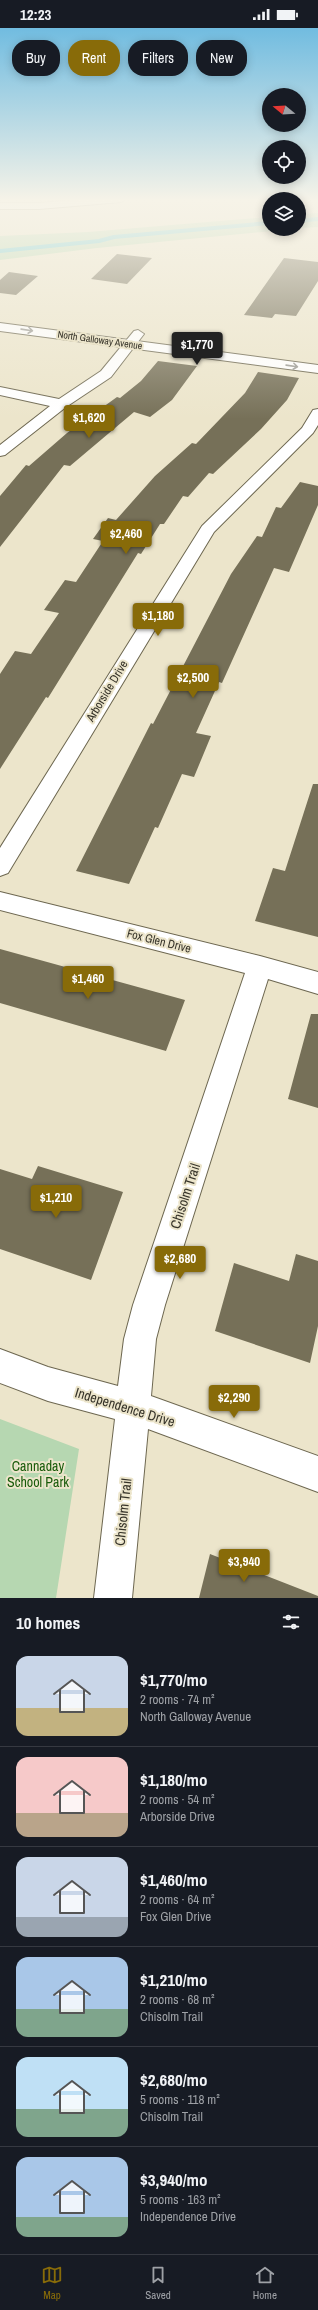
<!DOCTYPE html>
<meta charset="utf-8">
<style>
:root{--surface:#171b24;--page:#20242c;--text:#f1f3f6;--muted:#9ea1a6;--line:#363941;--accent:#886b09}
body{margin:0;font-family:"Archivo Narrow",sans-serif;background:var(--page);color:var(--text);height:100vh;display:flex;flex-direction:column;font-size:15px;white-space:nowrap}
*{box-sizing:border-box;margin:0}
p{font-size:13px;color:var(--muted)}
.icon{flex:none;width:22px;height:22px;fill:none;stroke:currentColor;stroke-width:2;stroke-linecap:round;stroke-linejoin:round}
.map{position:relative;height:1570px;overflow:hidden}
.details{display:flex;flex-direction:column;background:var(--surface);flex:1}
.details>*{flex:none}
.banner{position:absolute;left:12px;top:12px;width:294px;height:36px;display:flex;gap:8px}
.needle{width:26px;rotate:288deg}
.buttons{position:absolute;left:262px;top:60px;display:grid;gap:8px}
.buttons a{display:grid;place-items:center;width:44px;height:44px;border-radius:50%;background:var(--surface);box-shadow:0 2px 10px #0003;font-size:20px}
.price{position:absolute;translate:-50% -34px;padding:0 9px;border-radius:4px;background:var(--accent);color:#fff;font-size:13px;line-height:26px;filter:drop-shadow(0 1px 2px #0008)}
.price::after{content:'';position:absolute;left:50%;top:24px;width:12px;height:9px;margin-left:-6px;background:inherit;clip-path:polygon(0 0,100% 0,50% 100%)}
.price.active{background:#222;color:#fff}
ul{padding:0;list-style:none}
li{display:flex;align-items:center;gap:12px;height:100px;padding:0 16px}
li+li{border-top:1px solid var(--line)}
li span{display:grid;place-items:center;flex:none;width:112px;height:80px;border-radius:12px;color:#555}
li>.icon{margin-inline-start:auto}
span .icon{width:48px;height:48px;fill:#fffc;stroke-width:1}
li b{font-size:17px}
h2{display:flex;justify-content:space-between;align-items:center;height:48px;padding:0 16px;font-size:17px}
.tag{padding:0 14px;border-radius:16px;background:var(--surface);box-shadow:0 2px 10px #0003;font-size:14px;line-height:36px}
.tag.active{background:var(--accent);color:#fff}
.status{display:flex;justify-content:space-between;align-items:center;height:28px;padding:0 20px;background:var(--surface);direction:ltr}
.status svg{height:11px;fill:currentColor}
.tabs{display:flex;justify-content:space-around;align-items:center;height:56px;border-top:1px solid var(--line);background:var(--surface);font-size:11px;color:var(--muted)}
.tabs a{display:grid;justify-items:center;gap:2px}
.tabs .active{color:var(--accent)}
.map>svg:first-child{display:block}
.green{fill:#b6d7b1}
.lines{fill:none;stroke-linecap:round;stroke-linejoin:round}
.stream{stroke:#5fc8d4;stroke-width:4}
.building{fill:#767058}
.minor-casing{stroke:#6d6750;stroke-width:2}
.major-casing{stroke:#6d6750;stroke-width:2}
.minor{fill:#fff;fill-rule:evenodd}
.major{fill:#fff;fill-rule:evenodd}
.oneway{stroke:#9a9994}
.labels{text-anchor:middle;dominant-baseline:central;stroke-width:4;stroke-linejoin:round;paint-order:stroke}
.far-street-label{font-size:10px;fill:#363329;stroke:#ece5cb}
.street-label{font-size:12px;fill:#363329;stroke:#ece5cb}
.near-street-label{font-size:14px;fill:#363329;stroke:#ece5cb}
.near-park-label{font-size:14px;fill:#185b0a;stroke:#ece5cb}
</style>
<div class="status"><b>12:23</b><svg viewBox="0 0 49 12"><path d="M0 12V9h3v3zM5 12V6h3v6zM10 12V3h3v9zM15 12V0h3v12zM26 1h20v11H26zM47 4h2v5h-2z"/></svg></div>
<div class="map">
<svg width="318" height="1570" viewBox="0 0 318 1570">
<rect width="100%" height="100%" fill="#ece5cb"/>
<path class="green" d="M318,185V199L299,200V186Z
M269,189V201H292L97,220L0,232V208L88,204Z
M0,1391L79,1421L56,1570H0Z"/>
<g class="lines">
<path class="stream" d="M299,193L318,191
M0,223L99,213L114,209L269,195"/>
</g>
<path class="building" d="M117,226L152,230L127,256L91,251Z
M284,230L318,234V253L296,288L275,286L272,290L244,287Z
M9,244L38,248L16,267L0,265V252Z
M158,333L197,338L172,372L150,389L134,384L70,438L64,437L0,519V468L26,437L29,438L67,405L117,369L120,370L141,353Z
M258,344L299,350L287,372L261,401L213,446L209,445L188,469L183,468L164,496H160L141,526L138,525L48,670L46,669L0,741V646L15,623L31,626L59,585L44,582L65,552L76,554L103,513L93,511L108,490L116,492L155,448L192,415L196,416L245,365Z
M300,454L318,458V477L289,544L274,540L222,655L219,654L196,705L211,708L194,749L182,746L158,800L155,799L129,856L76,843L151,695L153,696L231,546L257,508L262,509L276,479L281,480Z
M313,756H318V909L255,893L273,840L285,843Z
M0,921L185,972L166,1023L0,975Z
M311,986H318V1080L288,1071Z
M38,1138L123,1164L91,1252L0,1221V1141L32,1151Z
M296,1226L318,1233V1298L310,1335L215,1303L234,1235L289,1253Z
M210,1526L318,1568V1570H199Z"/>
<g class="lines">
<g class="minor-casing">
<path id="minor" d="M85,171H126L121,174L39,181H0V175H39Z
M138,302L144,306L111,349L66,379L5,427L0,428V417L50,378L0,367V359L59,371L101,343L134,303Z
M318,381V397L313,405L214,504L8,845L0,848V820L202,498L302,400L313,382Z
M0,864L260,928L318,944V966L268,951L165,1277L156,1311L151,1368L318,1428V1464L148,1401L132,1570H94L115,1391L48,1373L0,1355V1321L48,1339L118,1358L124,1311L133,1277L245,945L0,882Z"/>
</g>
<g class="major-casing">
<path id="major" d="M0,295L318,337V345L0,303Z"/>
</g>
<use href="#minor" class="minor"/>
<use href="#major" class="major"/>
</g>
<defs><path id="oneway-shaft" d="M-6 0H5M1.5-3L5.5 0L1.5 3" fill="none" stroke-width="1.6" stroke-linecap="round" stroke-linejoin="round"/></defs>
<g class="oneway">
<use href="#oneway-shaft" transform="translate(27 302) rotate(8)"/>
<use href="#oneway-shaft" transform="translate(292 338) rotate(8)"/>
</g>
<linearGradient id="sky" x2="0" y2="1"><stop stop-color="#71bce0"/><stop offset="0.44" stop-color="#f6f3e8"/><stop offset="1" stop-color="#f6f3e8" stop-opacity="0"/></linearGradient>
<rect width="318" height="391" fill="url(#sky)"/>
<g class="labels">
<g class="far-street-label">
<text transform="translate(100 312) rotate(8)">North Galloway Avenue</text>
</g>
<g class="street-label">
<text transform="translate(107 663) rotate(-59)">Arborside Drive</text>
<text transform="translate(159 913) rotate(14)">Fox Glen Drive</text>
</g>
<g class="near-street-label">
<text transform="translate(185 1168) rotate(-72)">Chisolm Trail</text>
<text transform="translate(125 1379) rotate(17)">Independence Drive</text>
<text transform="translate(123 1484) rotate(-84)">Chisolm Trail</text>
</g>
<g class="near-park-label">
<text x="38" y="1438">Cannaday<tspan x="38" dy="16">School Park</tspan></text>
</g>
</g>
</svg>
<div class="buttons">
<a><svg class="needle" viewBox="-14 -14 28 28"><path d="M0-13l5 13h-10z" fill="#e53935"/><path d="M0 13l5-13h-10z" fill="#9ea1a6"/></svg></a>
<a><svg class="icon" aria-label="locate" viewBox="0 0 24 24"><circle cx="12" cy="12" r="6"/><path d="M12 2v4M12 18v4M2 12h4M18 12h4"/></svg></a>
<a><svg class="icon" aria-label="layers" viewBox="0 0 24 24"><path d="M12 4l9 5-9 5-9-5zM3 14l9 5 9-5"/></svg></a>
</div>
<b class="price active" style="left:197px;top:338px">$1,770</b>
<b class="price" style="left:89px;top:411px">$1,620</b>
<b class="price" style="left:126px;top:527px">$2,460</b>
<b class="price" style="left:158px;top:609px">$1,180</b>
<b class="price" style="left:193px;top:671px">$2,500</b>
<b class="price" style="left:88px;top:972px">$1,460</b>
<b class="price" style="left:56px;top:1191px">$1,210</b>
<b class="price" style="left:180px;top:1252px">$2,680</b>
<b class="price" style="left:234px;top:1391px">$2,290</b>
<b class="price" style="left:244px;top:1555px">$3,940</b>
<div class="banner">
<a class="tag">Buy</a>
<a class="tag active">Rent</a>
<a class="tag">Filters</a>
<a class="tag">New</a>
</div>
</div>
<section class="details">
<h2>10 homes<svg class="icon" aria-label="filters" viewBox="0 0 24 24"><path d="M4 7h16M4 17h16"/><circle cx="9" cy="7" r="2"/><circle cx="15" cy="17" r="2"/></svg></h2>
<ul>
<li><span style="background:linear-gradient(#c9d6e8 65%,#c2b280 0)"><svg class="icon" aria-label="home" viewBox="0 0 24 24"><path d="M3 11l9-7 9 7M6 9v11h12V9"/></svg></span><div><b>$1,770/mo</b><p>2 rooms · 74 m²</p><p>North Galloway Avenue</p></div></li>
<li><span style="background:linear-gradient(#f6c9c9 70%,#b9a48a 0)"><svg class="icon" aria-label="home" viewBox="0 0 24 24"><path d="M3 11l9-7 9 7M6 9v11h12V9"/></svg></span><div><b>$1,180/mo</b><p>2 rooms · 54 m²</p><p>Arborside Drive</p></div></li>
<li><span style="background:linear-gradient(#c9d6e8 75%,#9aa5b1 0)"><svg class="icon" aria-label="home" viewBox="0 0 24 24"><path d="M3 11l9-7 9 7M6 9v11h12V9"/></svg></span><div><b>$1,460/mo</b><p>2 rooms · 64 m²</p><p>Fox Glen Drive</p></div></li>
<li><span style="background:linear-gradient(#a9c7e8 65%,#7fa58c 0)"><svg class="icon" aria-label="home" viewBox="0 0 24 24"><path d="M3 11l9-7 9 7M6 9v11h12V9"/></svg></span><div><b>$1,210/mo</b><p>2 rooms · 68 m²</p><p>Chisolm Trail</p></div></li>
<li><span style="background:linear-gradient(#bfe0f5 65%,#7fa58c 0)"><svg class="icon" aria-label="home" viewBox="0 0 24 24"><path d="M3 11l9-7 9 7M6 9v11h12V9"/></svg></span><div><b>$2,680/mo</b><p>5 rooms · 118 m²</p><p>Chisolm Trail</p></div></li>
<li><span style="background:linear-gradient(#a9c7e8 75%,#7fa58c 0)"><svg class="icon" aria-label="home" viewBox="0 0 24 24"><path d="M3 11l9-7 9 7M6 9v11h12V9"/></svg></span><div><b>$3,940/mo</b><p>5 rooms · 163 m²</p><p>Independence Drive</p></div></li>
</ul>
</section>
<nav class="tabs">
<a class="active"><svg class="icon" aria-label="map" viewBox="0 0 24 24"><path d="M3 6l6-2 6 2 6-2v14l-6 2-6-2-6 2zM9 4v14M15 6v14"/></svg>Map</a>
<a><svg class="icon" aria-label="saved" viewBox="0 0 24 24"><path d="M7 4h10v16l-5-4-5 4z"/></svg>Saved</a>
<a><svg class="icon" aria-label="home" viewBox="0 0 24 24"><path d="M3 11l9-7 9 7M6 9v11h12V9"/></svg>Home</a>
</nav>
